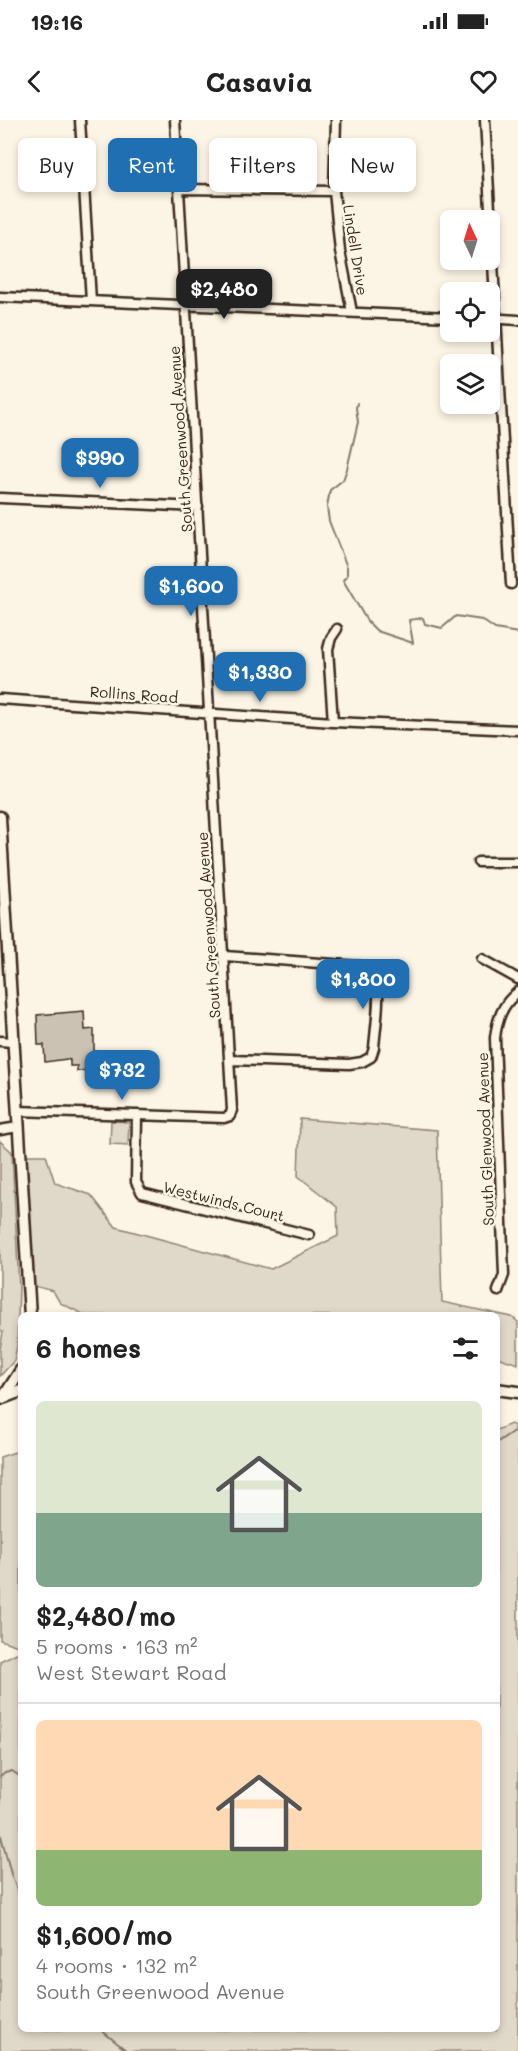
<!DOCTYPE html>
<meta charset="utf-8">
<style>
:root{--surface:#fff;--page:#f6f6f6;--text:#222;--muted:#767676;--line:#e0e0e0;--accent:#1f6fb2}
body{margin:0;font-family:Mali,sans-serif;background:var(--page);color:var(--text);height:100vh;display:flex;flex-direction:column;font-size:22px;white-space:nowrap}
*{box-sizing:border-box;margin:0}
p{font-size:20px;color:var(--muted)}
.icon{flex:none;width:33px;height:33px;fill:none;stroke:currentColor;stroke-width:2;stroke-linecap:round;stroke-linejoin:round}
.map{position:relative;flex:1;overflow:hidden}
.drawer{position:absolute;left:18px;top:1192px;width:482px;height:720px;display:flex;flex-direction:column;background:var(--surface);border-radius:9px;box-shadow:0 3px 9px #0003}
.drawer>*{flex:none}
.top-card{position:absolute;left:18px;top:18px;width:483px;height:54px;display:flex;gap:12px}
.needle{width:39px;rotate:356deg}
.fabs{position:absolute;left:440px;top:90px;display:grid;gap:12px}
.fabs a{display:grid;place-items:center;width:60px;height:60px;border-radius:9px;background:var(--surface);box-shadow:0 3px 9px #0003;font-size:30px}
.price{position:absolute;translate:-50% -51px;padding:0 14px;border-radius:12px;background:var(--accent);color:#fff;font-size:20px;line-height:39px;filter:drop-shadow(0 2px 3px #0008)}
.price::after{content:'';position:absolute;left:50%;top:36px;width:18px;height:14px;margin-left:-9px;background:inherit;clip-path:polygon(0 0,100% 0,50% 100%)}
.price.active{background:#222;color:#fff}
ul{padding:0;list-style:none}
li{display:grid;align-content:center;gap:12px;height:318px;padding:0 18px}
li+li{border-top:2px solid var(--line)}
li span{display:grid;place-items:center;height:186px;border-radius:9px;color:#555}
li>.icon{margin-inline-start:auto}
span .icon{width:108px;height:108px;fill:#fffc;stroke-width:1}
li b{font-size:26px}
h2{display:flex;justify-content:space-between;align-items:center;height:72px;padding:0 18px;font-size:26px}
.tag{padding:0 21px;border-radius:9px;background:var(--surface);box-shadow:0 3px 9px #0003;font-size:21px;line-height:54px}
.tag.active{background:var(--accent);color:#fff}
.status{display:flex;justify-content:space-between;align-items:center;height:42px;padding:0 30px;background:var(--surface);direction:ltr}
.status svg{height:16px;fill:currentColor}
header{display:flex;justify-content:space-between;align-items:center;height:78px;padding:0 18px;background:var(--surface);font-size:27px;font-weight:800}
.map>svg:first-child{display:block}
.green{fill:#e0d8c8;stroke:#8e8173;stroke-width:1.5}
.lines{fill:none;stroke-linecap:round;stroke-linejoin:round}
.stream{stroke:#85796b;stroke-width:2}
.building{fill:#ccc2b3;stroke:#3b2a1e;stroke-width:1.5}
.minor-casing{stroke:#3b2a1e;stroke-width:13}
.major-casing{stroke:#3b2a1e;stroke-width:15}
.minor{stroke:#fcf5e5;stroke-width:8}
.major{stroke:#fcf5e5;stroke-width:10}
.labels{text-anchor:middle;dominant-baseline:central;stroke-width:5;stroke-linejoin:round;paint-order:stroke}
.street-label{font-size:15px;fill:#3b2a1e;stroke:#fcf5e5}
</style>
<div class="status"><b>19:16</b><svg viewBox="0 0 49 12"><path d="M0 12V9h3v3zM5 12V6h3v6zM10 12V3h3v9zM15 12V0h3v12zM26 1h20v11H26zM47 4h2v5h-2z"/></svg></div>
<header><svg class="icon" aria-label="back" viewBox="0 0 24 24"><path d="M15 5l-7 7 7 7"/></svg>Casavia<svg class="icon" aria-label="heart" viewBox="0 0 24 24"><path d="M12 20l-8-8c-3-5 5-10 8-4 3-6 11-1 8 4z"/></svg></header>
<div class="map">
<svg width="518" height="1931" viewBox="0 0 518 1931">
<rect width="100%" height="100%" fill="#fcf5e5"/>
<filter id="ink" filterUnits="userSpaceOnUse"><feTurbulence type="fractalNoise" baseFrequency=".0167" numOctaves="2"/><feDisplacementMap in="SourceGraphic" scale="12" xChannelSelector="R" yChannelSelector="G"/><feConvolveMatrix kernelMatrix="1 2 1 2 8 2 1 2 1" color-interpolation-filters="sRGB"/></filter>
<g filter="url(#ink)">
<path class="green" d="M300,999L437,1010L442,1182L512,1197L518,1202V1244L497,1237L496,1196L85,1195L60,1183L53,1171L34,1166L26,1035H46L55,1063L91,1075L116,1107L271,1149L338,1116L337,1087L298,1056Z
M111,1001L129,1002L128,1025L110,1024Z
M0,1021L12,1032L19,1167L17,1226L14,1241L0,1256V1229L3,1212L0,1211Z
M511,1304L514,1306V1311L518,1310V1931H0V1541L21,1531V1910H496V1310Z
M21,1330V1527L0,1520V1337Z"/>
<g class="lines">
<path class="stream" d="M357,283L356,288L358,302L347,349L343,360L330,370L327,387L329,401L347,447V456L343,460L367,501L377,511L413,523L409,500L423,498L425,504L442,508L456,496L482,500L495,509L518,513
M496,1323L518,1308
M0,1657L5,1653L12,1651L21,1657
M0,1712L11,1754L21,1780
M101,1910L127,1931"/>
</g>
<path class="building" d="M84,891L85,910L94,909V950L77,951V946H70V940L67,939L45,942L44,925H38L37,895Z"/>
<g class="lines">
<g class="minor-casing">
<path id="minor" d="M80,0L91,181
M336,0L334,71L340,131L352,192
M485,0L511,464
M179,69L334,71
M0,177L450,197
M489,198L518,200
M0,378L198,387
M0,579L333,602L518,610
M333,602L328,529L331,518L337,509
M478,742H518
M225,836L360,846C366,848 372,850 375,856C382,871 375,911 374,928L371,937L362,942L349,944L230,940
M482,839L518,859
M0,921L12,922
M17,991L224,998L230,996L232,990L175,0
M137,995L136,1062L142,1073L309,1115
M0,1010L18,1007
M498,1171L504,1155L495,918C497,900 502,884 518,872"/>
</g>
<g class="major-casing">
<path id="major" d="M0,697L30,1196
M496,1269L518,1272
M3,1278L21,1250
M0,1279L21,1271"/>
</g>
<use href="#minor" class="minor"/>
<use href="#major" class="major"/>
</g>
</g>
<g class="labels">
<g class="street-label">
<text transform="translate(356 130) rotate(81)">Lindell Drive</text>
<text transform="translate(180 319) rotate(-94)">South Greenwood Avenue</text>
<text transform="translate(134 574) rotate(4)">Rollins Road</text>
<text transform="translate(208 805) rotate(-94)">South Greenwood Avenue</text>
<text transform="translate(485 1019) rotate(-92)">South Glenwood Avenue</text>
<text transform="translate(224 1081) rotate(14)">Westwinds Court</text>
</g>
</g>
</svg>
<div class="fabs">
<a><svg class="needle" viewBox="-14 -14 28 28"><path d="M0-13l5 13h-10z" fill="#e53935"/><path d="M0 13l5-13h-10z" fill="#767676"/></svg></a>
<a><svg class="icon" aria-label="locate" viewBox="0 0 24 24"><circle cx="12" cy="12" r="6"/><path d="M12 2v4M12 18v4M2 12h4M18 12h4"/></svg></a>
<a><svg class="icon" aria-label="layers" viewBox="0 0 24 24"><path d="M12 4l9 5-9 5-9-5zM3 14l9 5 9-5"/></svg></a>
</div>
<b class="price active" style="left:224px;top:200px">$2,480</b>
<b class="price" style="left:100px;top:369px">$990</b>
<b class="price" style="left:191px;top:497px">$1,600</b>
<b class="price" style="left:260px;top:583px">$1,330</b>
<b class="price" style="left:363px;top:890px">$1,800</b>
<b class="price" style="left:122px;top:981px">$732</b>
<div class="top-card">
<a class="tag">Buy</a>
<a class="tag active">Rent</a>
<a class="tag">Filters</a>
<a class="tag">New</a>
</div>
<section class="drawer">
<h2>6 homes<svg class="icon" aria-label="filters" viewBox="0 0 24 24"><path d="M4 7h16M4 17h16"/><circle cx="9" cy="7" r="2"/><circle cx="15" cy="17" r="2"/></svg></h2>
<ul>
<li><span style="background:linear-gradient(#dfe7d0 60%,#7fa58c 0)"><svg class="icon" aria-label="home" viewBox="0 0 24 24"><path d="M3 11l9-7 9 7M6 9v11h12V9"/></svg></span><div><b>$2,480/mo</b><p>5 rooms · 163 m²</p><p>West Stewart Road</p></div></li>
<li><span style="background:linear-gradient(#ffd9b3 70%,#8fb573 0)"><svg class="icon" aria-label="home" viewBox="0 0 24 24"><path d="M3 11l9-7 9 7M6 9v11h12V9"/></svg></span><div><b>$1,600/mo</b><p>4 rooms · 132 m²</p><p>South Greenwood Avenue</p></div></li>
</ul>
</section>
</div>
